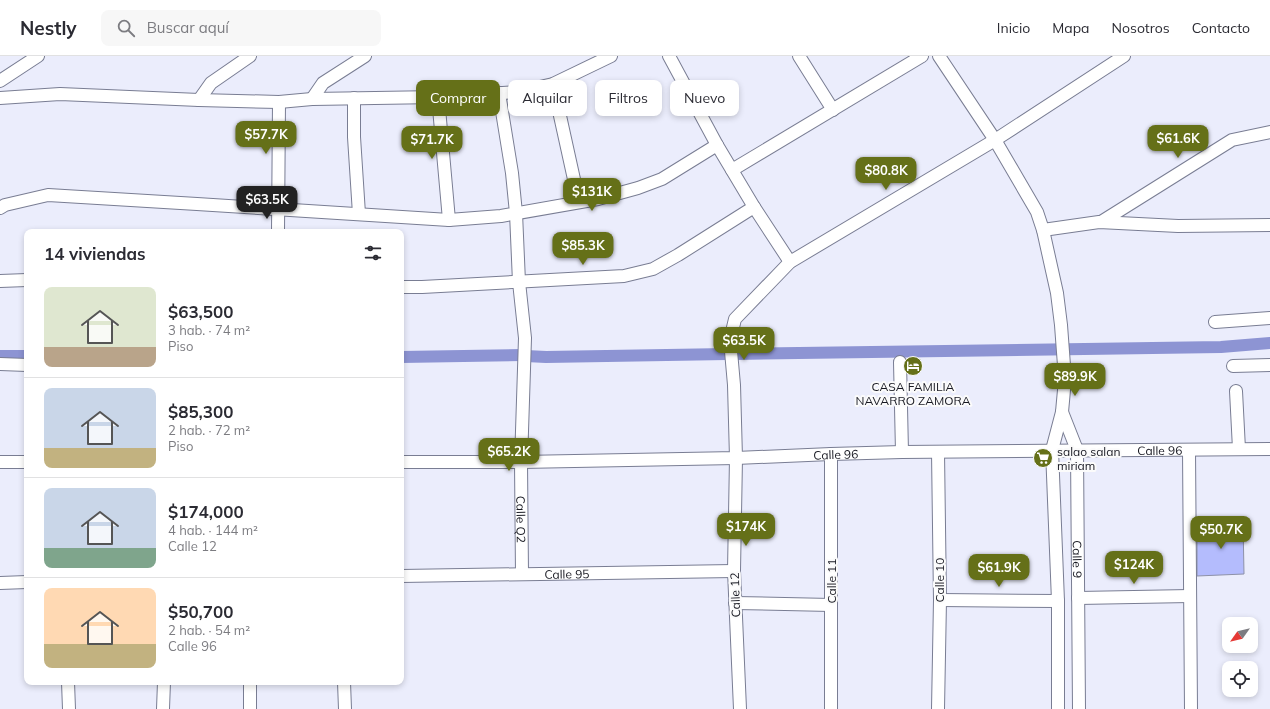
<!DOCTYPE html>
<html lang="es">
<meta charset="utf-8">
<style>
:root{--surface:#fff;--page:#f7f7f7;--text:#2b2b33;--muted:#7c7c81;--line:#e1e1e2;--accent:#657018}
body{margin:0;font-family:Mulish,sans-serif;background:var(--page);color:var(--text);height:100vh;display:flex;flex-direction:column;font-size:15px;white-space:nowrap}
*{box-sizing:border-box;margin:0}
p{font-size:13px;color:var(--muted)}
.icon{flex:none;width:22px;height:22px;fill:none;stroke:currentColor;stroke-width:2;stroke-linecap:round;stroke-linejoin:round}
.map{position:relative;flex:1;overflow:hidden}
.drawer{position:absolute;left:24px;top:173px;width:380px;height:456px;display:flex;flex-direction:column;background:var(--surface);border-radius:8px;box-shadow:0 2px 6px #0003}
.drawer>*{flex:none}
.guide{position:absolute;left:416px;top:24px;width:380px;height:36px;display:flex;gap:8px}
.needle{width:26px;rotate:236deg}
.tools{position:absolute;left:1222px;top:561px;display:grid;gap:8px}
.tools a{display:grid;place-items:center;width:36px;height:36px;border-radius:8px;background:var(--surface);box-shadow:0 2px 6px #0003;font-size:20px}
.price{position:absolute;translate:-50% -34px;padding:0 9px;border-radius:8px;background:var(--accent);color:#fff;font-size:13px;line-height:26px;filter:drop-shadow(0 1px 2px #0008)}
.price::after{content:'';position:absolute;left:50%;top:24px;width:12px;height:9px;margin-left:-6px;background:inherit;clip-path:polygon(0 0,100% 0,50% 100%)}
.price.active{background:#222;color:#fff}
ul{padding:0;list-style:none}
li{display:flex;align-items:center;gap:12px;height:100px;padding:0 20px}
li+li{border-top:1px solid var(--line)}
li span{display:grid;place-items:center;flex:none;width:112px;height:80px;border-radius:8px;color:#555}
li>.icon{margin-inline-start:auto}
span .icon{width:48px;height:48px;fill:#fffc;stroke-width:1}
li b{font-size:17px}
h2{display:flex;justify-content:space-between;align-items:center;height:48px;padding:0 20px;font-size:17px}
.chip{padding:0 14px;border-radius:8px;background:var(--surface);box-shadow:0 2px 6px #0003;font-size:14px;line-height:36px}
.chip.active{background:var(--accent);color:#fff}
header{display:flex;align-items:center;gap:24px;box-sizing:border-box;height:56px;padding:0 20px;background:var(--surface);border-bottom:1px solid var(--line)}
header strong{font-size:19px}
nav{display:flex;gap:22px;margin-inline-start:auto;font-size:14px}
.search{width:280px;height:36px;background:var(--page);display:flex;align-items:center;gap:10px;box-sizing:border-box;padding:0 14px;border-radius:8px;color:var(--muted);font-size:15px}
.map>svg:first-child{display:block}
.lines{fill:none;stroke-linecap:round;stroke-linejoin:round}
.canal{stroke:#8d94d3;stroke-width:12}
.building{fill:#b4bcfd;stroke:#8d91a8}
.minor-casing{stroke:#797d93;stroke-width:14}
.minor{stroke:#fff;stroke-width:12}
.labels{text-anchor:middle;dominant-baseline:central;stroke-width:4;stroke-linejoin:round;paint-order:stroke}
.poi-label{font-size:12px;fill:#171821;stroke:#fbfbfb}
.street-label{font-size:12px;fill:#171821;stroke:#fbfbfb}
</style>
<header>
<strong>Nestly</strong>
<div class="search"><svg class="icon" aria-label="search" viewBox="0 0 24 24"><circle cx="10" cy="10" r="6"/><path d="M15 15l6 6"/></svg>Buscar aquí</div>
<nav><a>Inicio</a><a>Mapa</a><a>Nosotros</a><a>Contacto</a></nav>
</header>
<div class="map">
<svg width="1270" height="653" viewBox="0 0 1270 653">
<rect width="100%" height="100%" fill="#ebedfc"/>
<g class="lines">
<path class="canal" d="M735,298L1221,291L1270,287
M0,300H27
M526,300L546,301L727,298
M401,301L521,299"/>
</g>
<path class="building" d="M1243,466L1244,518L1197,520V472Z"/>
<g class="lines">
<g class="minor-casing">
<g id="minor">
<path d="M669,0L717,89L754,151L790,206"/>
<path d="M799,0L833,54"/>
<path d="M939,0L995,84L1037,156L1043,174L1057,237L1061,269L1065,323L1062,356L1052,394L1058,545V653"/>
<path d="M0,25L38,0"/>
<path d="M553,28L579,146"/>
<path id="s1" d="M499,37L512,117L516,157L519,226L525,282L521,406L522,518"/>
<path d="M438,41L449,164"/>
<path d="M0,42L60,38L199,44L279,46L312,43L438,41L518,36L553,28L611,0"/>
<path d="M354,42V81L359,158"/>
<path d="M312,43L323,27L365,0"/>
<path d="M199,44L211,27L250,0"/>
<path d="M732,114L922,0"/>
<path d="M0,152L5,149L48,139L197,148L449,164L501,160L598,143L638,132L662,123L717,89"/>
<path d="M1101,166L1232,84L1270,76"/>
<path d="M1043,174L1099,166L1178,170L1270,169"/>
<path d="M278,176L279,46"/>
<path d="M0,225L27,224"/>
<path d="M401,231H422L624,220L653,213L678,199L754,151"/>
<path d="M1215,266L1270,262"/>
<path d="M900,306L902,396"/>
<path d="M0,308L27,309"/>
<path d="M1233,310L1270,309"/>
<path d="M1236,335L1239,393"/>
<path id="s2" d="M1062,356L1077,394L1079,653"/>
<path d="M1189,394L1191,653"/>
<path d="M831,398V653"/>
<path d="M0,406H27"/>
<path id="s3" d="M401,406H521L736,402L831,398L902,396L1270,393"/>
<path id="s4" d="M401,520L734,515"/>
<path d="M0,527L27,526"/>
<path d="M1078,542L1190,540"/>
<path d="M940,544L1058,545"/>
<path d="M735,547L831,549"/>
<path d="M68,626L69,653"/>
<path d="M344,626L345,653"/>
<path d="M163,653L164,626"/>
<path d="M250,653V626"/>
<path d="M740,653L734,515L736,402L734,329L730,284L735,263L790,206L995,84L1124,0"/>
<path d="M938,653L940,544L938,396"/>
</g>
</g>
<use href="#minor" class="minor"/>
</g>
<defs>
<g id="hotel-disc" transform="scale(1)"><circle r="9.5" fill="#657018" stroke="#fbfbfb"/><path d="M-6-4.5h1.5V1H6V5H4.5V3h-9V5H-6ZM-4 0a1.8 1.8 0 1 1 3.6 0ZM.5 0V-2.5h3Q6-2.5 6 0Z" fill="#fff"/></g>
<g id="supermarket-disc" transform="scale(1)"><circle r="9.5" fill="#657018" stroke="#fbfbfb"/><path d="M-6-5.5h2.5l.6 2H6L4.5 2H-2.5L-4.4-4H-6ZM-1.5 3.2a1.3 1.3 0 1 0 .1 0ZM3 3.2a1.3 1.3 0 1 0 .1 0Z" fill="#fff"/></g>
</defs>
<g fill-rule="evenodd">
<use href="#hotel-disc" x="913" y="310"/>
<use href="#supermarket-disc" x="1043" y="402"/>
</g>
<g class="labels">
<g class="poi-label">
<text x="913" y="330">CASA FAMILIA<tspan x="913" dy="14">NAVARRO ZAMORA</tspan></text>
<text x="1057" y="395" text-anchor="start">salao salan<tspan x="1057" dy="14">miriam</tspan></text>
</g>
<g class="street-label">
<text stroke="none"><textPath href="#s3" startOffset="759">Calle 96</textPath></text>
<text stroke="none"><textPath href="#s3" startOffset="435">Calle 96</textPath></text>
<text stroke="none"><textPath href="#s1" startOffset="428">Calle Q2</textPath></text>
<text stroke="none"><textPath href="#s2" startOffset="150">Calle 9</textPath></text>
<text stroke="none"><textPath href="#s4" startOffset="166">Calle 95</textPath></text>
<text transform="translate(939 524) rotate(-90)">Calle 10</text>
<text transform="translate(831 525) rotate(-90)">Calle 11</text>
<text transform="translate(735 539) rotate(-92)">Calle 12</text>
</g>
</g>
</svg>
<div class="tools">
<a><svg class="needle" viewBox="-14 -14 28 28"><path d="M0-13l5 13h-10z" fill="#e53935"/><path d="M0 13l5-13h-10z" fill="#7c7c81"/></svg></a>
<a><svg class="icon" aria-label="locate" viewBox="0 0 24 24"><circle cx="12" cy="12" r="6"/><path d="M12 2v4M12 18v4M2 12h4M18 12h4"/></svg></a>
</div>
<b class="price" style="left:266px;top:99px">$57.7K</b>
<b class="price" style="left:1178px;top:103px">$61.6K</b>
<b class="price" style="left:432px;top:104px">$71.7K</b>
<b class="price" style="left:886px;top:135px">$80.8K</b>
<b class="price" style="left:592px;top:156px">$131K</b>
<b class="price active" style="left:267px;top:164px">$63.5K</b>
<b class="price" style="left:583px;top:210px">$85.3K</b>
<b class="price" style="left:744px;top:305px">$63.5K</b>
<b class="price" style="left:1075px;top:341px">$89.9K</b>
<b class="price" style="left:509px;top:416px">$65.2K</b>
<b class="price" style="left:746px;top:491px">$174K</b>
<b class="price" style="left:1221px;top:494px">$50.7K</b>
<b class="price" style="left:1134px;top:529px">$124K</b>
<b class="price" style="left:999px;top:532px">$61.9K</b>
<div class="guide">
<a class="chip active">Comprar</a>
<a class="chip">Alquilar</a>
<a class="chip">Filtros</a>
<a class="chip">Nuevo</a>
</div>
<section class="drawer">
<h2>14 viviendas<svg class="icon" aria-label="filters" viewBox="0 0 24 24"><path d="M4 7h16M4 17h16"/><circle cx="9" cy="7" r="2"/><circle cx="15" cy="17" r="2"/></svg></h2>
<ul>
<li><span style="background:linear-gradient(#dfe7d0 75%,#b9a48a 0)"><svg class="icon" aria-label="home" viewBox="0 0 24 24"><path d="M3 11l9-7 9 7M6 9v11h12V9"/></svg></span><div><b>$63,500</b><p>3 hab. · 74 m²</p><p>Piso</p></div></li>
<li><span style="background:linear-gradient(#c9d6e8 75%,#c2b280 0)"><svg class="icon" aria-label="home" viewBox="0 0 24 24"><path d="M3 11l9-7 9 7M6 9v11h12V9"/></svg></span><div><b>$85,300</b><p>2 hab. · 72 m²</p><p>Piso</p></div></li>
<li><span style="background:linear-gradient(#c9d6e8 75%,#7fa58c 0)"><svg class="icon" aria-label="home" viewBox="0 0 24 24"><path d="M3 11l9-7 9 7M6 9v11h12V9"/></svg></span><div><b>$174,000</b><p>4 hab. · 144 m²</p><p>Calle 12</p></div></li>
<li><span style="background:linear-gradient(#ffd9b3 70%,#c2b280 0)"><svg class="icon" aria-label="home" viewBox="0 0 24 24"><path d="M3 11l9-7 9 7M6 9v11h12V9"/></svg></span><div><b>$50,700</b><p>2 hab. · 54 m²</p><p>Calle 96</p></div></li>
</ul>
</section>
</div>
